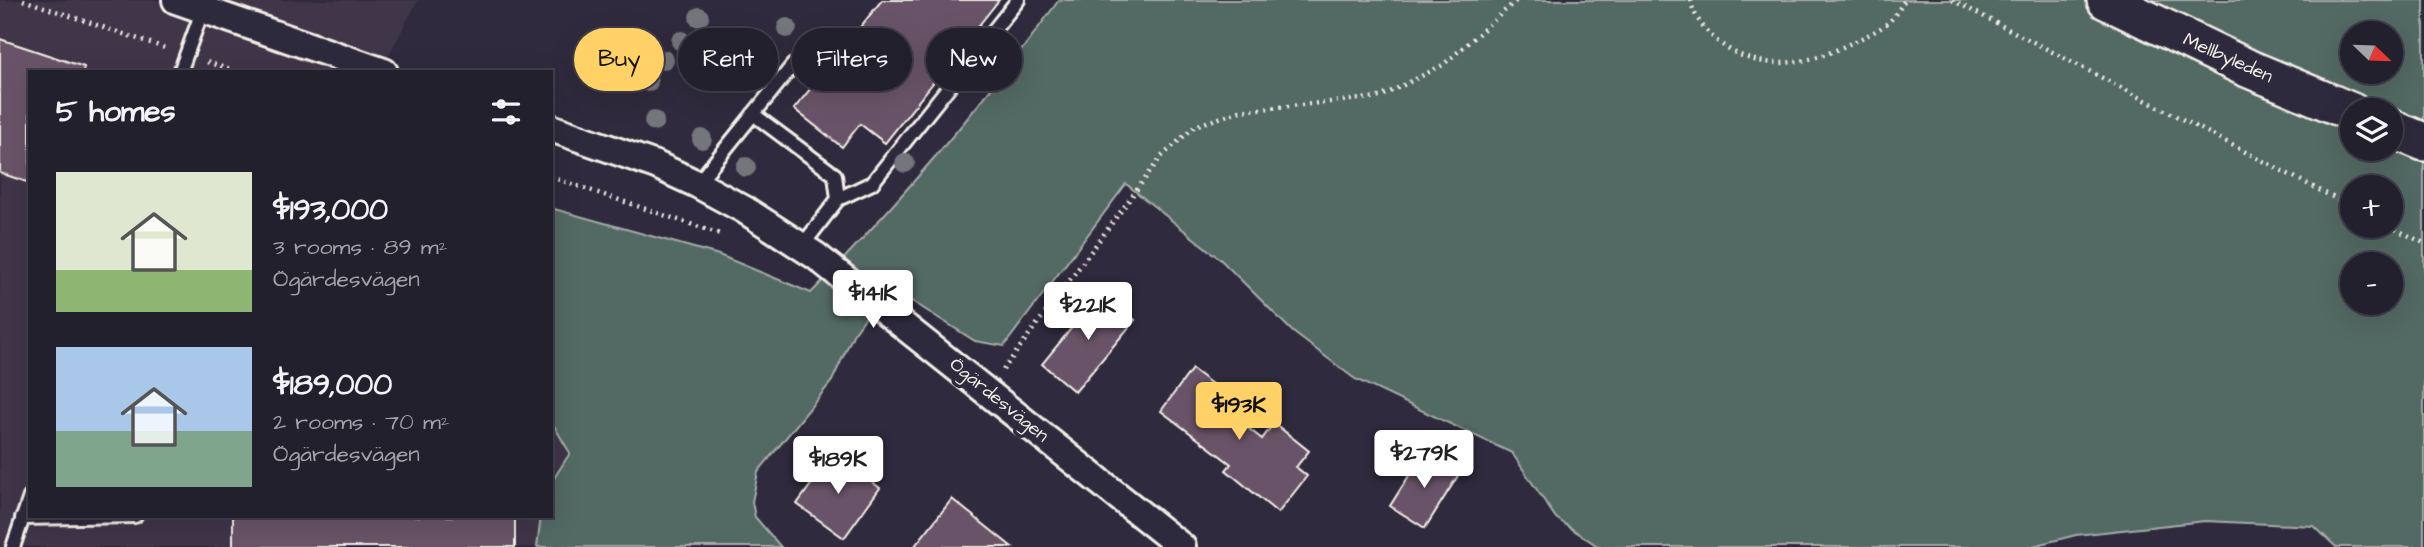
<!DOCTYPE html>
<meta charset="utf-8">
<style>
:root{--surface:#23202e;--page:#2f2d3a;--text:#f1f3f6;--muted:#a3a3aa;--line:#403e4a;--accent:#ffd166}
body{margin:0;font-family:"Architects Daughter",sans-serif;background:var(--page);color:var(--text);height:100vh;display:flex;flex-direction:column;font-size:26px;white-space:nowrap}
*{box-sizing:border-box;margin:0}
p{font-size:23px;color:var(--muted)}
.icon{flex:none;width:38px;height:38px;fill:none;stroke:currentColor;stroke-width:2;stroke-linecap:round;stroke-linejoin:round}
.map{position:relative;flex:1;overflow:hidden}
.side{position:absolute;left:28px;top:70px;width:525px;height:448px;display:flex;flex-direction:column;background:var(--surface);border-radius:0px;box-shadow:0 7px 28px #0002,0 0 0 2px var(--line)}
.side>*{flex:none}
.hud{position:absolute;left:574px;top:28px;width:665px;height:63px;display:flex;gap:14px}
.needle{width:46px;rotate:113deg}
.buttons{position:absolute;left:2340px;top:21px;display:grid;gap:14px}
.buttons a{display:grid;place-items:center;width:63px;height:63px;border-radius:50%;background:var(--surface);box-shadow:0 7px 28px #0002,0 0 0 2px var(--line);font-size:35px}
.price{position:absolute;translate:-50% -60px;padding:0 16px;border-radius:7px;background:#fff;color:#222;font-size:23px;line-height:46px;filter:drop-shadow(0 2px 4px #0008)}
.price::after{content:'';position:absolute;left:50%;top:42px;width:21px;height:16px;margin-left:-10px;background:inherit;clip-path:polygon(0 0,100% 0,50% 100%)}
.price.active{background:var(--accent);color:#111}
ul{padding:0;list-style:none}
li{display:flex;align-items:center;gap:21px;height:175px;padding:0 28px}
li span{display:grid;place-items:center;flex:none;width:196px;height:140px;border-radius:0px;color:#555}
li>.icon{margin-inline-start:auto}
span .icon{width:84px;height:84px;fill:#fffc;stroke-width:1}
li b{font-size:30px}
h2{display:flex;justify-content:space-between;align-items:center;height:84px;padding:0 28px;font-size:30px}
.pill{padding:0 24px;border-radius:32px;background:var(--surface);box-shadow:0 7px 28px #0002,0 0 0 2px var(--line);font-size:24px;line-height:63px}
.pill.active{background:var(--accent);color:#111}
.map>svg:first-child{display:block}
.built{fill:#40364a}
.green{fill:#536964;stroke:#a4ada6;stroke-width:2;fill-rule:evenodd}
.building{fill:#695367;stroke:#f4f1e8;stroke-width:2}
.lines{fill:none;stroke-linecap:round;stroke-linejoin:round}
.service-casing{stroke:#f4f1e8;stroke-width:18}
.minor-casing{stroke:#f4f1e8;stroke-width:32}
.secondary-casing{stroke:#f4f1e8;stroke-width:42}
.path{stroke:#f4f1e8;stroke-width:4.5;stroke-dasharray:2 5;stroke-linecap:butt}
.service{stroke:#2f2a3d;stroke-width:12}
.minor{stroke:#2f2a3d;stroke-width:26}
.secondary{stroke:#2f2a3d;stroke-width:37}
.tree{fill:#74767b}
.labels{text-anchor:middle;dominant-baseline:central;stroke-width:7;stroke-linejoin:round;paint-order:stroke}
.street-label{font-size:19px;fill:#f4f1e8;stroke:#2f2a3d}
</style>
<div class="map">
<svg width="2424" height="547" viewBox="0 0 2424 547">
<rect width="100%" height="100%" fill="#2f2a3d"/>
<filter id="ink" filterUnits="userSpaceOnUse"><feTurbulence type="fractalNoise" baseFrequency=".0143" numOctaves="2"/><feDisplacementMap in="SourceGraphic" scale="14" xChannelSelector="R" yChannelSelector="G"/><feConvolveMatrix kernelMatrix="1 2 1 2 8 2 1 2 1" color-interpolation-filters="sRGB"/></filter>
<g filter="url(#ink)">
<path class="built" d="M0,0H418L380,72H30V516H541L537,547H0Z
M551,421L570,453L551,483Z"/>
<path class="green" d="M1059,0H2424V547H2336L2314,526L2205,521L2076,535L2029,547H1599L1556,518L1512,453L1355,379L1293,332L1221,260L1126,184L1004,346L975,341L888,286L853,335L832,381L758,472L752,502L755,517L781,547H537L541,516H551V483L570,453L551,421V208L719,255L811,293C900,201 984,103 1059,0ZM2352,33H2390V72H2352ZM2352,110H2390V149H2352ZM2352,187H2390V226H2352ZM2352,264H2390V303H2352Z"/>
<path class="building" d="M882,0H999L885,143L860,124L842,147L794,109Z
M0,39L84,67L83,72H30V183L0,173Z
M1101,292L1135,320L1075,392L1042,364Z
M1192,369L1224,393L1216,403L1262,439L1274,423L1309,451L1296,467L1307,476L1278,513L1226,470L1231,464L1161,411Z
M1424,452L1459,474L1425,528L1390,506Z
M833,454L880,488L844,538L797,504Z
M952,499L1012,547H914Z
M233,516H515V547H233Z"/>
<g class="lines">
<g class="service-casing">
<path id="service" d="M180,72L203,9
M753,114L835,175L838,199L802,246
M697,184L793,65
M838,199L872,183L1018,0
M22,518L135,516
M13,547L30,497"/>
</g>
<g class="minor-casing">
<path id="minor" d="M176,0L384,72
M551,128L656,165L697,184L745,210L816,256L1182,547"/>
</g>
<g class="secondary-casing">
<path id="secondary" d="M2106,0L2247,68L2352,112
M2390,128L2424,142"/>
</g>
<path class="path" d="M23,0L165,48
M1691,0C1693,16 1704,29 1716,40C1757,74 1806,66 1851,43C1864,37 1878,31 1889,22C1895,16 1900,7 1905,0
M1952,0L2352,207
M207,62L237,72
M551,177L723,235
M2389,226L2424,243
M1003,370L1161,157L1195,126L1240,111L1380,97L1443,65L1517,0"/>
<use href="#service" class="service"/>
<use href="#minor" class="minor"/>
<use href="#secondary" class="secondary"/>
</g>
<g class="tree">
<circle cx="699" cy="17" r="10"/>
<circle cx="787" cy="28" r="10"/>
<circle cx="681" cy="41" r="10"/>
<circle cx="664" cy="60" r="10"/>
<circle cx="757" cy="66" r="10"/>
<circle cx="648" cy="82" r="10"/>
<circle cx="654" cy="121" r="10"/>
<circle cx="702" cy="139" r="10"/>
<circle cx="905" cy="163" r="10"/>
<circle cx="746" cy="167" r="10"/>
</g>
</g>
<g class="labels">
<g class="street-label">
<text transform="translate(2228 58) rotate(24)">Mellbyleden</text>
<text transform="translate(999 400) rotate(39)">Ögärdesvägen</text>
</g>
</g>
</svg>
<div class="buttons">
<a><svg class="needle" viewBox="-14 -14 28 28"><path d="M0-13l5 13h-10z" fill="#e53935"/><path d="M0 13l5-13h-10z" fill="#a3a3aa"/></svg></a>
<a><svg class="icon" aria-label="layers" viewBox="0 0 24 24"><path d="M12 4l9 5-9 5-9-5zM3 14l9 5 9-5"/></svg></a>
<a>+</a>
<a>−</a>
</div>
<b class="price" style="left:873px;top:330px">$141K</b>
<b class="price" style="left:1088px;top:342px">$221K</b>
<b class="price active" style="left:1239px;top:442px">$193K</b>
<b class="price" style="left:1424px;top:490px">$279K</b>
<b class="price" style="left:838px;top:496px">$189K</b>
<div class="hud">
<a class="pill active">Buy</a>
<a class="pill">Rent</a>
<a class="pill">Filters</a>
<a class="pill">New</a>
</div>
<section class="side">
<h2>5 homes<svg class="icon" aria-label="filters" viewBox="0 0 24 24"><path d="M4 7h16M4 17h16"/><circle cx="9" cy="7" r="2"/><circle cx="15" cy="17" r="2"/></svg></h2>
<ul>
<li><span style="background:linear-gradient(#dfe7d0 70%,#8fb573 0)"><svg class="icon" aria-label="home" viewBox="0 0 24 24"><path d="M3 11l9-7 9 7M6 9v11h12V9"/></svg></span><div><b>$193,000</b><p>3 rooms · 89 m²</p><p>Ögärdesvägen</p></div></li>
<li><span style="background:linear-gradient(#a9c7e8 60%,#7fa58c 0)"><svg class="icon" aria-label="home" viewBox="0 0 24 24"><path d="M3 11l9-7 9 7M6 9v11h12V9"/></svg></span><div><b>$189,000</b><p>2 rooms · 70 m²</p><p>Ögärdesvägen</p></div></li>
</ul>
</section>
</div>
